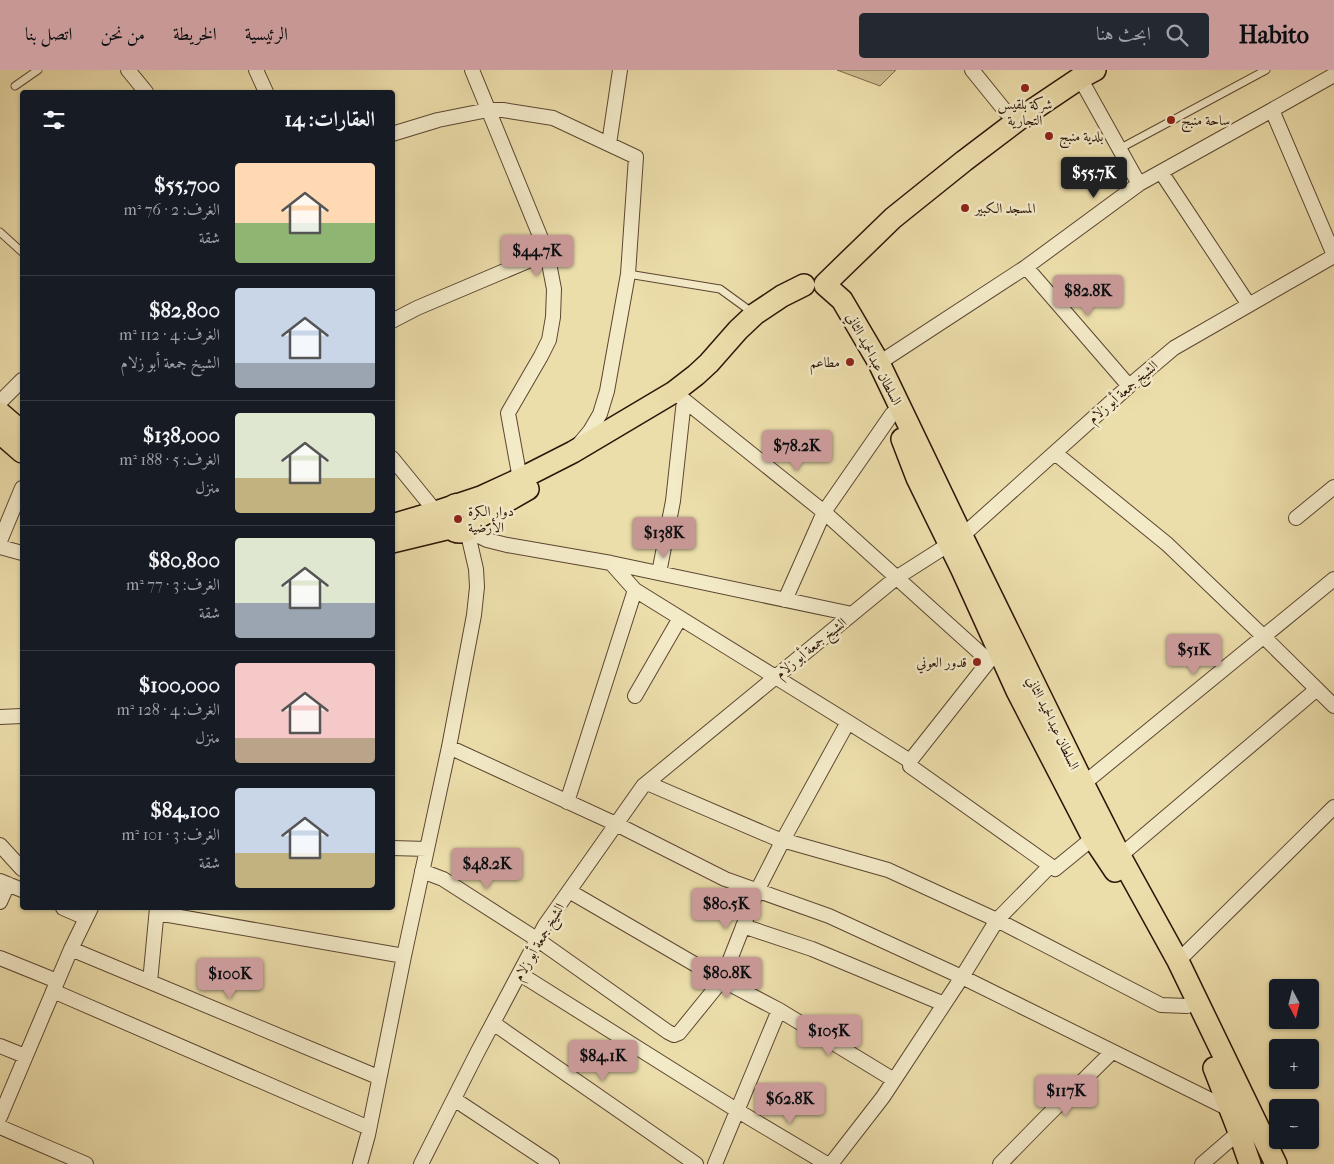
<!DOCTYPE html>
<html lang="ar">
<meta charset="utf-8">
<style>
:root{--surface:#171b24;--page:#242831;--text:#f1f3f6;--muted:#9ea1a6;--line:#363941;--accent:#c59692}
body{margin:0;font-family:"IM FELL French Canon",Amiri,serif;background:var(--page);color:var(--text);direction:rtl;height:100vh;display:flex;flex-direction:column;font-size:19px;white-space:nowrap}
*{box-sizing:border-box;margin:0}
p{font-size:16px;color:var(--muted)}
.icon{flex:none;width:28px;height:28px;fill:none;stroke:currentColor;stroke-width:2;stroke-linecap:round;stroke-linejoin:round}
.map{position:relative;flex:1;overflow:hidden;direction:ltr}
.sheet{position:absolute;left:20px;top:20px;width:375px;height:820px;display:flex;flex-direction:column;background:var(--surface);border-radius:5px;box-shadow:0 1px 4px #0004;direction:rtl}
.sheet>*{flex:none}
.needle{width:32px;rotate:173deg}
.controls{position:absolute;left:1269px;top:909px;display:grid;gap:10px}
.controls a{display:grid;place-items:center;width:50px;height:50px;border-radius:5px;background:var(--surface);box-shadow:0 1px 4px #0004;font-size:25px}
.price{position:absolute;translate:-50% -42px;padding:0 11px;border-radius:5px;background:var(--accent);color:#111;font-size:16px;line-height:32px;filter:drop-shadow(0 1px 2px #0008)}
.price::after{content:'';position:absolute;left:50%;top:30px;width:15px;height:11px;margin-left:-8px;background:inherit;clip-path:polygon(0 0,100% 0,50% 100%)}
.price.current{background:#222;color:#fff}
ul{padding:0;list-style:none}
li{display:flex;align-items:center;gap:15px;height:125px;padding:0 20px}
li+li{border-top:1px solid var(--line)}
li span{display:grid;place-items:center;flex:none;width:140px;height:100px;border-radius:5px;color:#555}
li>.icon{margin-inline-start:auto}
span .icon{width:60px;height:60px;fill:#fffc;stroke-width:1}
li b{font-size:21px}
h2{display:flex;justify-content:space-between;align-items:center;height:60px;padding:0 20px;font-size:21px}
header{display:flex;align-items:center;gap:30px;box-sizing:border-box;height:70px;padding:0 25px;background:var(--accent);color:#111}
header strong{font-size:24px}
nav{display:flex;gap:28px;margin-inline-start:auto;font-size:18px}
.search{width:350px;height:45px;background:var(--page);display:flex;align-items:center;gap:12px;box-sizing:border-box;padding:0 18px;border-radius:5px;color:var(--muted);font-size:19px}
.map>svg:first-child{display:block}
.green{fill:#cbbc8f;stroke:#7c684c}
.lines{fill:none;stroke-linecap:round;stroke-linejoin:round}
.lane-casing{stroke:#5c4631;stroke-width:9}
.street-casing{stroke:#5c4631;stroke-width:16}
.primary-casing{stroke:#2c1408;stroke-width:24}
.lane{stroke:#f3eac8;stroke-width:7}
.street{stroke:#f3eac8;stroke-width:14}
.primary{stroke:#ecdeab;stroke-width:21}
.poi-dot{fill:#8f2418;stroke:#f3eac8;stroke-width:2}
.labels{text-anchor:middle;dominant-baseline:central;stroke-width:5;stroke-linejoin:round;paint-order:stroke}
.poi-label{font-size:14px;fill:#2c1408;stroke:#f3eac8;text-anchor:start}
.street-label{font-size:14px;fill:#2c1408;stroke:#f3eac8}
</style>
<header>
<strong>Habito</strong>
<div class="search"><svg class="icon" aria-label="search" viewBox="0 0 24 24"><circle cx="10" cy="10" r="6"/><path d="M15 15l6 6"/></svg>ابحث هنا</div>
<nav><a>الرئيسية</a><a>الخريطة</a><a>من نحن</a><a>اتصل بنا</a></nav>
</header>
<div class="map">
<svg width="1334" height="1094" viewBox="0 0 1334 1094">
<rect width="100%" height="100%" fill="#ecdeab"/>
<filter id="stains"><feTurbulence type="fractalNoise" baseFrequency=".004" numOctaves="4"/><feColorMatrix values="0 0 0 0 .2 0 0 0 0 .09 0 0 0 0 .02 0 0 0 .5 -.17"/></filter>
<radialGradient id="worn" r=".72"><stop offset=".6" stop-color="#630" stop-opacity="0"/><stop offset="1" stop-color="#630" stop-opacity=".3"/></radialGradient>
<path class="green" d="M837,0H896L880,16Z"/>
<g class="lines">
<g class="lane-casing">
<path id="lane" d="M15,16L38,0
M1119,79L1266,0
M0,162L22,182
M628,204L720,219L753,243"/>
</g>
<g class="street-casing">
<path id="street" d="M128,0L146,22
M256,0L266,22
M472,0L547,183L554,219L553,247L549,270L541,286L508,343L520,409
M972,0L1006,42
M1080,8L1139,114
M1272,40L1334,185
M392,64L438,50L488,40H503L553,48L636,87L628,204L607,321L600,344L590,361L580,373
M609,74L620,0
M1161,102L1249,235
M1026,197L1129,316
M392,251L417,238L547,183
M879,293L1026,197L1139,114L1272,40L1334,5
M674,322L824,442L989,591
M0,332L22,310
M1055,383L1167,474L1264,567L1334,636
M392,388L436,442
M1296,448L1334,417
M467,460L487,470L507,475L611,493L852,544
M0,471L22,418
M0,477L22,483
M611,493L635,520L848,652L910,691
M659,503L673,431L684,330
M785,530L824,442L892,344
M995,585L989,591L910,691V696L1055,799L1093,768
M635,626L680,548
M0,647L22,646
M449,677L616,754L725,809L829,846L964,908L1231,1040
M647,713L775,768L888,800L997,850L1161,935L1187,936
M1077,719L1334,509
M567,732L635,520
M0,775L22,799
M392,778L427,779
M1120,786L1317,619
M422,801L443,809L538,870L668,962L674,965L679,963L722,910L757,821L783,770L848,652
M0,811L22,820
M569,821L722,910L779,940L715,1094
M0,832L8,814
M63,838L86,848
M157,843L404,886
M743,856L812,879L944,934
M71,879L378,1007
M0,888L57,911
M1178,891L1334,737
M520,904L738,1041L827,1094
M150,912L157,838
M53,921L369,1058
M779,940L894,1010
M493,953L696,1094
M0,976L25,986
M454,1029L552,1094
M0,1047L71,879L91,838
M0,1057L86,1094
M360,1094L368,1065L404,886L449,677L474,545L477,517L476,499L467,460
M421,1094L477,983L545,855L643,716L896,508L962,466L1129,316L1174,278L1334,186
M831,1094L883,1027L962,907L997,850L1050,796
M1000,1094L1044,1049L1112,982
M1202,1094L1239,1062"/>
</g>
<g class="primary-casing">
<path id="primary" d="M825,214L893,148L964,91L1022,47L1080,8L1095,0
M825,215L842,230L879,293L962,466L1084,715L1120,786L1178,891L1276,1094
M0,343L22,362
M0,363L22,382
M902,369L917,408L962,500L1017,621L1093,768L1115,801
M446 448a14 14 0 1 1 28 0a14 14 0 1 1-28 0Z
M474,450L528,419
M392,455L436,442L481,427L520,409L573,382L674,322L696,305L709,293L738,260L755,244L782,226L804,215
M392,472L450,458
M1214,998L1239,1062L1250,1094"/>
</g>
<use href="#lane" class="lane"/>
<use href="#street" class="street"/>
<use href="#primary" class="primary"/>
</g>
<g class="poi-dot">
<circle cx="1025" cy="18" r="5"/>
<circle cx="1171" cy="50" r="5"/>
<circle cx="1049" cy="66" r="5"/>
<circle cx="965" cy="138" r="5"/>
<circle cx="850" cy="292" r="5"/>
<circle cx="458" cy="449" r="5"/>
<circle cx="977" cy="592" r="5"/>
</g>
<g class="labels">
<g class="poi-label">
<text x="1025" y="34" text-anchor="middle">شركة بلقيس<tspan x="1025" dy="16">التجارية</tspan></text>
<text x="1181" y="50">ساحة منبج</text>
<text x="1059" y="66">بلدية منبج</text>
<text x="975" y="138">المسجد الكبير</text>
<text x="840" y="292" text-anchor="end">مطاعم</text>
<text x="468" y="441">دوار الكرة<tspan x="468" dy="16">الأرضية</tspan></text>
<text x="967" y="592" text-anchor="end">قدور العوني</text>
</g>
<g class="street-label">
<text transform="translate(874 289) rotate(62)">السلطان عبدالحميد الثاني</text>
<text transform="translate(1123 322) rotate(-41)">الشيخ جمعة أبو زلام</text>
<text transform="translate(811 578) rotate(-39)">الشيخ جمعة أبو زلام</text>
<text transform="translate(1053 653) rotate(64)">السلطان عبدالحميد الثاني</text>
<text transform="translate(539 872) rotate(-60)">الشيخ جمعة أبو زلام</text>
</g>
</g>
<rect width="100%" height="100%" filter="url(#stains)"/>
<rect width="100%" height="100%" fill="url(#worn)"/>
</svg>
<div class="controls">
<a><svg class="needle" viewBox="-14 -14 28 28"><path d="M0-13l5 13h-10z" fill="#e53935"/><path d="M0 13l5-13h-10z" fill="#9ea1a6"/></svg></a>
<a>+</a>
<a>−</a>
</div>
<b class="price current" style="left:1094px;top:129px">$55.7K</b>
<b class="price" style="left:537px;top:207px">$44.7K</b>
<b class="price" style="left:1088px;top:247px">$82.8K</b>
<b class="price" style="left:797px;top:402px">$78.2K</b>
<b class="price" style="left:664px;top:489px">$138K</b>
<b class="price" style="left:1194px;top:606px">$51K</b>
<b class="price" style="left:487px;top:820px">$48.2K</b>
<b class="price" style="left:726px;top:860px">$80.5K</b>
<b class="price" style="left:727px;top:929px">$80.8K</b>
<b class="price" style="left:230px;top:930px">$100K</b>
<b class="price" style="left:829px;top:987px">$105K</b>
<b class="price" style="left:603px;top:1012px">$84.1K</b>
<b class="price" style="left:1066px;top:1047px">$117K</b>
<b class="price" style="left:790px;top:1055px">$62.8K</b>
<section class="sheet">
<h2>العقارات: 14<svg class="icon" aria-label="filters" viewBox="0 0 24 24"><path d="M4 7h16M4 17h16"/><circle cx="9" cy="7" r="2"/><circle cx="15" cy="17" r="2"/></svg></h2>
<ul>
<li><span style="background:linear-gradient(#ffd9b3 60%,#8fb573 0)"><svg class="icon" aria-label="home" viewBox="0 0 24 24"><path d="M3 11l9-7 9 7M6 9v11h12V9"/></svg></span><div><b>$55,700</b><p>الغرف: 2 · 76 m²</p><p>شقة</p></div></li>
<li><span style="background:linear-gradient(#c9d6e8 75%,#9aa5b1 0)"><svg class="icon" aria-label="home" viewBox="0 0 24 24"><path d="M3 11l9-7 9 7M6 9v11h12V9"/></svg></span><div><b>$82,800</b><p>الغرف: 4 · 112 m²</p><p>الشيخ جمعة أبو زلام</p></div></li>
<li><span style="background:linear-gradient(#dfe7d0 65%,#c2b280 0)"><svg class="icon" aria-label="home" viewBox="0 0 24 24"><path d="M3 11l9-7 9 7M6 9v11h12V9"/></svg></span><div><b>$138,000</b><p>الغرف: 5 · 188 m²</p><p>منزل</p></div></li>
<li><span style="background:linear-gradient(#dfe7d0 65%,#9aa5b1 0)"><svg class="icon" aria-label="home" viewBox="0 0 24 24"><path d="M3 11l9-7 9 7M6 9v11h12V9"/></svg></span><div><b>$80,800</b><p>الغرف: 3 · 77 m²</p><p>شقة</p></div></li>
<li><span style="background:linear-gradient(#f6c9c9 75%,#b9a48a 0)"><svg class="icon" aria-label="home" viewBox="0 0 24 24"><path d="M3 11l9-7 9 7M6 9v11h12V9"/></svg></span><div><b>$100,000</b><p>الغرف: 4 · 128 m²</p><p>منزل</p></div></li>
<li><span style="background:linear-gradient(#c9d6e8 65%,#c2b280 0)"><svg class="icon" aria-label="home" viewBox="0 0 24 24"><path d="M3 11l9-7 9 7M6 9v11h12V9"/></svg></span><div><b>$84,100</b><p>الغرف: 3 · 101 m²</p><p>شقة</p></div></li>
</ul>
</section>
</div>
